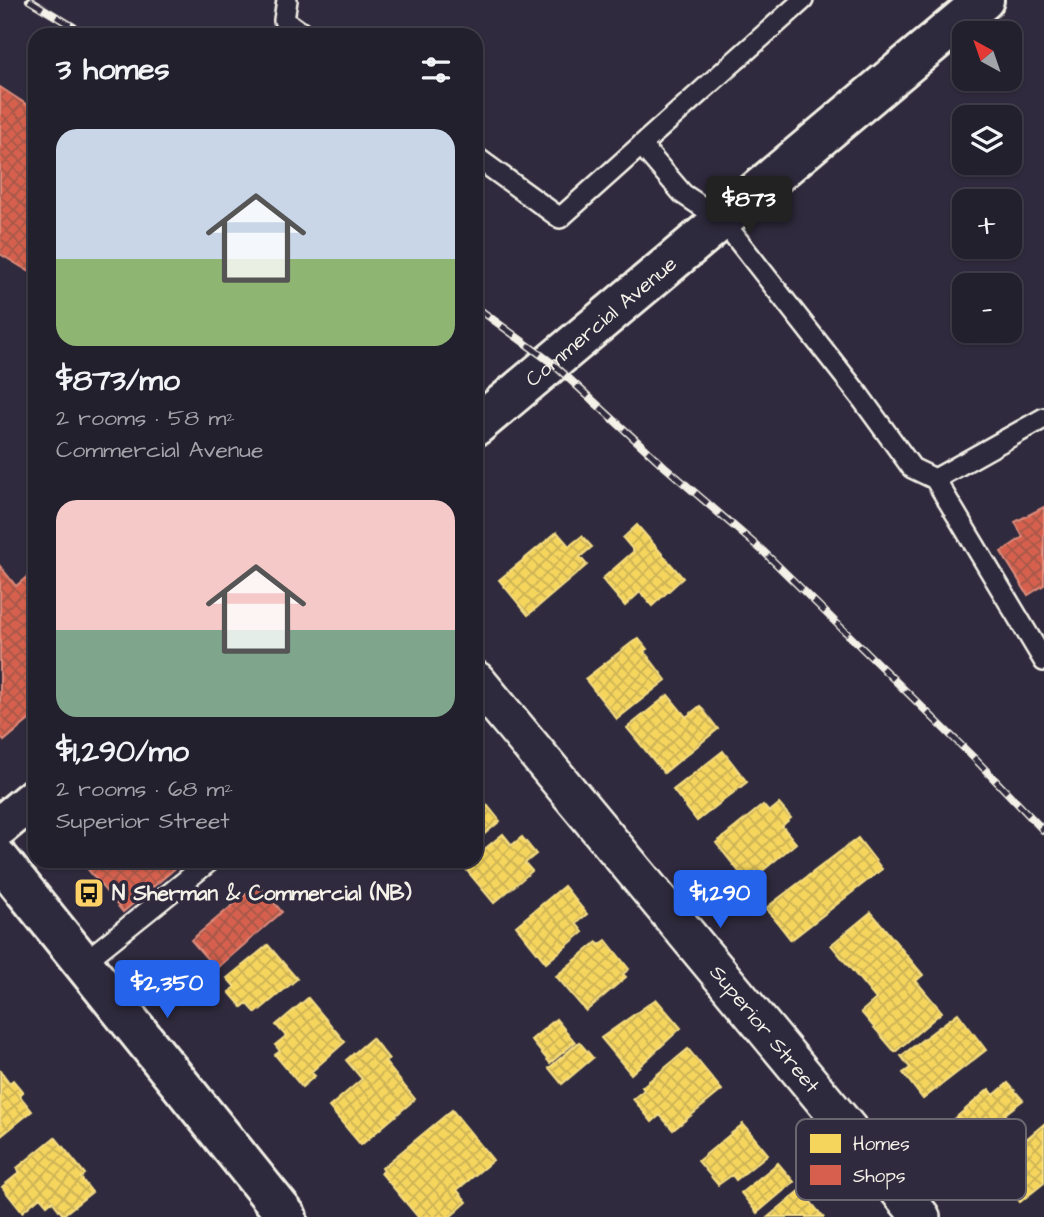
<!DOCTYPE html>
<meta charset="utf-8">
<style>
:root{--surface:#23202e;--page:#2b2836;--text:#f1f3f6;--muted:#a3a3aa;--line:#403e4a;--accent:#2563eb}
body{margin:0;font-family:"Architects Daughter",sans-serif;background:var(--page);color:var(--text);height:100vh;display:flex;flex-direction:column;font-size:26px;white-space:nowrap}
*{box-sizing:border-box;margin:0}
p{font-size:23px;color:var(--muted)}
.icon{flex:none;width:38px;height:38px;fill:none;stroke:currentColor;stroke-width:2;stroke-linecap:round;stroke-linejoin:round}
.map{position:relative;flex:1;overflow:hidden}
.details{position:absolute;left:28px;top:28px;width:455px;height:840px;display:flex;flex-direction:column;background:var(--surface);border-radius:21px;box-shadow:0 2px 5px #0004,0 0 0 2px var(--line)}
.details>*{flex:none}
.needle{width:46px;rotate:320deg}
.controls{position:absolute;left:952px;top:21px;display:grid;gap:14px}
.controls a{display:grid;place-items:center;width:70px;height:70px;border-radius:14px;background:var(--surface);box-shadow:0 2px 5px #0004,0 0 0 2px var(--line);font-size:35px}
.price{position:absolute;translate:-50% -60px;padding:0 16px;border-radius:7px;background:var(--accent);color:#fff;font-size:23px;line-height:46px;filter:drop-shadow(0 2px 4px #0008)}
.price::after{content:'';position:absolute;left:50%;top:42px;width:21px;height:16px;margin-left:-10px;background:inherit;clip-path:polygon(0 0,100% 0,50% 100%)}
.price.on{background:#222;color:#fff}
ul{padding:0;list-style:none}
li{display:grid;align-content:center;gap:14px;height:371px;padding:0 28px}
li span{display:grid;place-items:center;height:217px;border-radius:21px;color:#555}
li>.icon{margin-inline-start:auto}
span .icon{width:126px;height:126px;fill:#fffc;stroke-width:1}
li b{font-size:30px}
h2{display:flex;justify-content:space-between;align-items:center;height:84px;padding:0 28px;font-size:30px}
.map>svg:first-child{display:block}
.homes{fill:url(#homes-cross-hatch);stroke:#f5dd86;stroke-width:2}
.shops{fill:url(#shops-cross-hatch);stroke:#df8c7c;stroke-width:2}
.lines{fill:none;stroke-linecap:round;stroke-linejoin:round}
.service-casing{stroke:#f4f1e8;stroke-width:24}
.minor-casing{stroke:#f4f1e8;stroke-width:42}
.tertiary-casing{stroke:#f4f1e8;stroke-width:44}
.service{stroke:#2f2a3d;stroke-width:19}
.minor{stroke:#2f2a3d;stroke-width:37}
.tertiary{stroke:#2f2a3d;stroke-width:38}
.rail-casing{stroke:#f4f1e8;stroke-width:8}
.rail{stroke:#2f2a3d;stroke-width:5;stroke-dasharray:16;stroke-linecap:butt}
.labels{text-anchor:middle;dominant-baseline:central;stroke-width:7;stroke-linejoin:round;paint-order:stroke}
.street-label{font-size:21px;fill:#f4f1e8;stroke:#2f2a3d}
.poi-label{font-size:21px;font-weight:bold;fill:#f4f1e8;stroke:#2f2a3d;text-anchor:start}
.key{fill:#2f2a3d;stroke:#6a6670;stroke-width:2}
.key-label{font-size:19px;fill:#f4f1e8}
</style>
<div class="map">
<svg width="1044" height="1217" viewBox="0 0 1044 1217">
<defs>
<pattern id="homes-cross-hatch" width="8" height="8" patternUnits="userSpaceOnUse" patternTransform="scale(1.75)"><rect width="8" height="8" fill="#f6d55c"/><path d="M0 0l8 8M0 8l8-8" fill="none" stroke="#cbb256"/></pattern>
<pattern id="shops-cross-hatch" width="8" height="8" patternUnits="userSpaceOnUse" patternTransform="scale(1.75)"><rect width="8" height="8" fill="#d6604d"/><path d="M0 0l8 8M0 8l8-8" fill="none" stroke="#a5584b"/></pattern>
</defs>
<rect width="100%" height="100%" fill="#2f2a3d"/>
<filter id="ink" filterUnits="userSpaceOnUse"><feTurbulence type="fractalNoise" baseFrequency=".0143" numOctaves="2"/><feDisplacementMap in="SourceGraphic" scale="14" xChannelSelector="R" yChannelSelector="G"/><feConvolveMatrix kernelMatrix="1 2 1 2 8 2 1 2 1" color-interpolation-filters="sRGB"/></filter>
<g filter="url(#ink)">
<path class="homes" d="M637,525L683,578L652,606L640,592L625,606L602,579L634,551L623,538Z
M557,532L569,546L582,536L592,547L580,557L587,565L528,615L499,580Z
M638,638L647,649L644,651L666,680L617,719L585,679Z
M668,695L686,717L700,706L718,729L664,773L627,728Z
M723,751L747,782L697,821L673,790Z
M476,791L500,821L476,841Z
M779,804L791,818L782,826L796,843L748,883L716,843L763,805L769,812Z
M503,834L512,845L522,837L536,854L525,863L532,871L494,903L464,867L476,861V856Z
M858,838L882,869L791,940L766,908Z
M564,886L587,914L576,923L583,932L546,963L516,926Z
M871,912L923,975L916,981L942,1012L895,1052L861,1012L876,999L831,945Z
M606,940L629,969L623,974L626,977L586,1011L556,976L597,942L599,945Z
M268,945L297,979L256,1013L247,1003L242,1007L229,992L235,987L227,978Z
M308,998L345,1042L311,1072L315,1076L302,1087L275,1055L280,1051L275,1045L286,1036L276,1025Z
M656,999L681,1028L631,1074L601,1038Z
M958,1013L986,1050L923,1099L903,1073L910,1068L901,1056Z
M556,1019L575,1042L550,1063L531,1040Z
M372,1038L389,1059L385,1062L415,1099L361,1145L329,1107L362,1079L346,1060Z
M579,1042L593,1058L562,1084L549,1068Z
M688,1049L722,1090L673,1130L660,1115L652,1122L633,1099L644,1090L642,1087Z
M0,1071L9,1083L13,1080L23,1092L19,1095L32,1111L0,1137Z
M1008,1083L1023,1100L1005,1114L1014,1125L980,1153L953,1120L989,1089L994,1095Z
M452,1110L493,1160L457,1190L467,1202L450,1217H418L381,1173L384,1171L382,1168Z
M743,1124L768,1154L736,1180L732,1175L718,1185L698,1161Z
M1044,1124V1183L1020,1202L992,1168Z
M55,1137L85,1174L81,1178L92,1192L63,1215L52,1201L47,1205L40,1197L22,1212L2,1187L20,1172L17,1168Z
M778,1163L794,1182L757,1213L741,1193Z
M801,1190L823,1217H768Z"/>
<path class="shops" d="M0,87L35,110V275L0,254Z
M1044,507V585L1028,595L1001,552L1023,537L1015,522Z
M0,566L16,586L35,570V715L4,741L0,736Z
M81,861H184L123,912Z
M258,884L282,912L216,969L191,940Z"/>
<g class="lines">
<g class="service-casing">
<path id="service" d="M287,0L284,20L305,35
M641,145L683,194L722,220L859,395L912,468L935,479L1044,661
M476,157L560,218L803,0
M935,479L1044,418
M83,963L210,861"/>
</g>
<g class="minor-casing">
<g id="minor">
<path id="s1" d="M476,680L921,1217"/>
</g>
</g>
<g class="tertiary-casing">
<g id="tertiary">
<path id="s2" d="M476,426L984,0"/>
<path d="M0,826L35,797"/>
<path d="M0,860L287,1217"/>
</g>
</g>
<use href="#service" class="service"/>
<use href="#minor" class="minor"/>
<use href="#tertiary" class="tertiary"/>
<g class="rail-casing">
<path id="rail" d="M29,0L87,35
M476,307L552,363L664,466L764,552L975,759L1044,831"/>
</g>
<use href="#rail" class="rail"/>
</g>
</g>
<defs>
<g id="bus-square" transform="scale(1.575)"><rect x="-9" y="-9" width="18" height="18" rx="4" fill="#ffd166" stroke="#2f2a3d"/><path d="M-5-6H5V4H4V6H2V4H-2V6H-4V4H-5ZM-3.5-4V0h7V-4ZM-3.5 1.2v1.5H-2V1.2ZM2 1.2v1.5H3.5V1.2Z" fill="#111"/></g>
</defs>
<g fill-rule="evenodd">
<use href="#bus-square" x="89" y="893"/>
</g>
<g class="labels">
<g class="street-label">
<text stroke="none"><textPath href="#s2" startOffset="163">Commercial Avenue</textPath></text>
<text stroke="none"><textPath href="#s1" startOffset="453">Superior Street</textPath></text>
</g>
<g class="poi-label">
<text x="112" y="893">N Sherman &amp; Commercial (NB)</text>
</g>
</g>
<rect x="796" y="1119" width="230" height="81" rx="10" class="key"/>
<rect x="810" y="1134" width="31" height="19" fill="#f6d55c"/>
<rect x="810" y="1165" width="31" height="20" fill="#d6604d"/>
<g class="key-label">
<text x="853" y="1150">Homes</text>
<text x="853" y="1182">Shops</text>
</g>
</svg>
<div class="controls">
<a><svg class="needle" viewBox="-14 -14 28 28"><path d="M0-13l5 13h-10z" fill="#e53935"/><path d="M0 13l5-13h-10z" fill="#a3a3aa"/></svg></a>
<a><svg class="icon" aria-label="layers" viewBox="0 0 24 24"><path d="M12 4l9 5-9 5-9-5zM3 14l9 5 9-5"/></svg></a>
<a>+</a>
<a>−</a>
</div>
<b class="price on" style="left:749px;top:236px">$873</b>
<b class="price" style="left:720px;top:930px">$1,290</b>
<b class="price" style="left:167px;top:1020px">$2,350</b>
<section class="details">
<h2>3 homes<svg class="icon" aria-label="filters" viewBox="0 0 24 24"><path d="M4 7h16M4 17h16"/><circle cx="9" cy="7" r="2"/><circle cx="15" cy="17" r="2"/></svg></h2>
<ul>
<li><span style="background:linear-gradient(#c9d6e8 60%,#8fb573 0)"><svg class="icon" aria-label="home" viewBox="0 0 24 24"><path d="M3 11l9-7 9 7M6 9v11h12V9"/></svg></span><div><b>$873/mo</b><p>2 rooms · 58 m²</p><p>Commercial Avenue</p></div></li>
<li><span style="background:linear-gradient(#f6c9c9 60%,#7fa58c 0)"><svg class="icon" aria-label="home" viewBox="0 0 24 24"><path d="M3 11l9-7 9 7M6 9v11h12V9"/></svg></span><div><b>$1,290/mo</b><p>2 rooms · 68 m²</p><p>Superior Street</p></div></li>
</ul>
</section>
</div>
